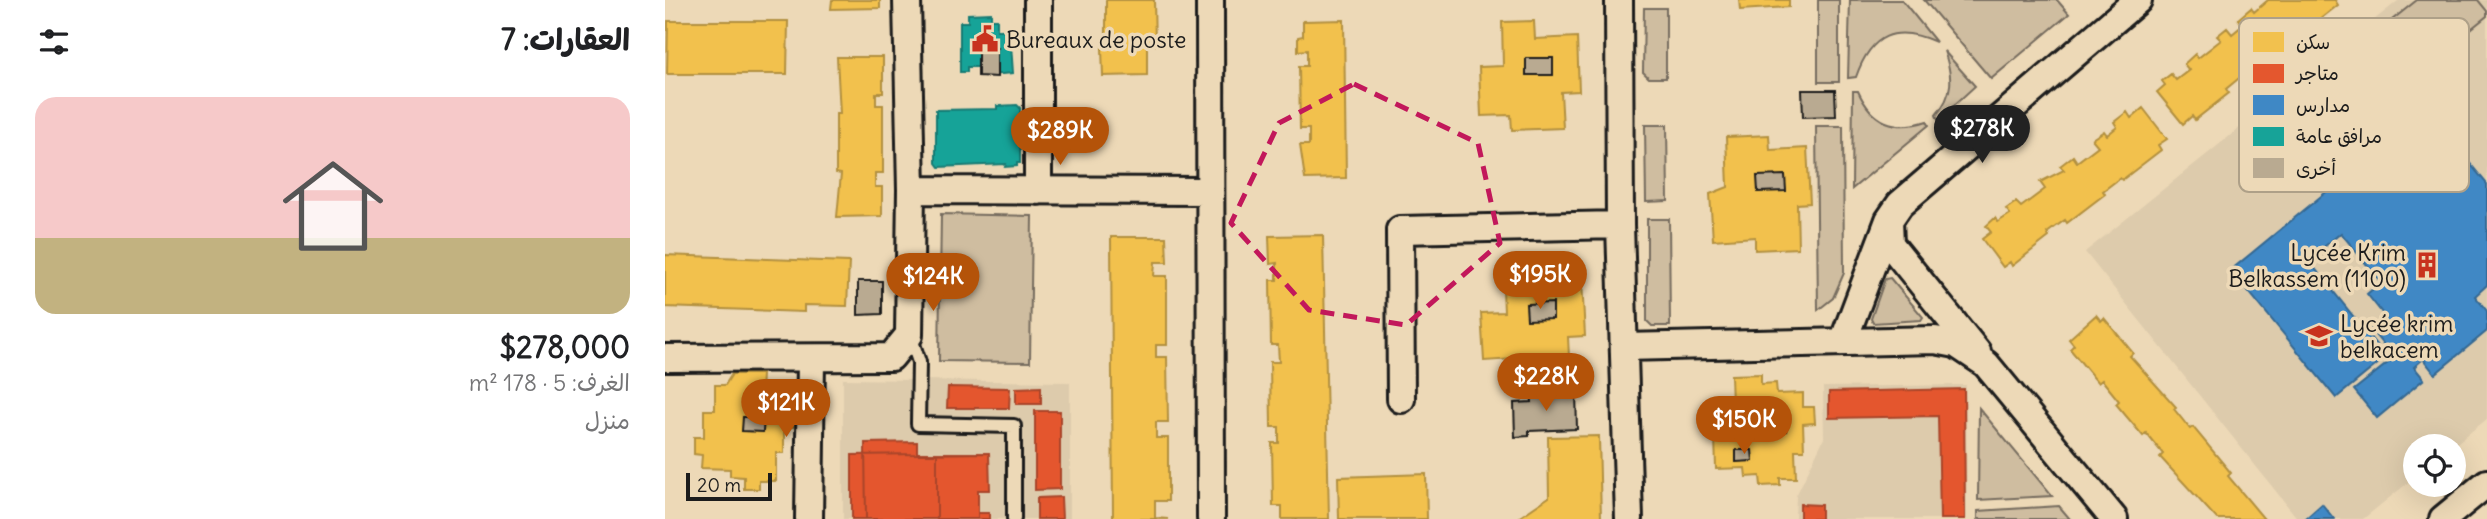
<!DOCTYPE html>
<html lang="ar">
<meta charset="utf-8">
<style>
:root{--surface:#fff;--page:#f6f6f6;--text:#202124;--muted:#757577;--accent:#b45309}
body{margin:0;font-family:Delius,"Playpen Sans Arabic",sans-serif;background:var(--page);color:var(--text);direction:rtl;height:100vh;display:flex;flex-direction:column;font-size:26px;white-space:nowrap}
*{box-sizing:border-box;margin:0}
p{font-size:23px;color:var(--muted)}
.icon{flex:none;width:38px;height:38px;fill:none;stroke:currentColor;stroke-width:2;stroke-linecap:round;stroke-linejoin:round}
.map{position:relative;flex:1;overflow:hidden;direction:ltr}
.sheet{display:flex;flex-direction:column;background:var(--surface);width:665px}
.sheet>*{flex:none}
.buttons{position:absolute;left:1738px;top:434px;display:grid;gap:14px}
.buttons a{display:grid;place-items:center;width:63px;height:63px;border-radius:50%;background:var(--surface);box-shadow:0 7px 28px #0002;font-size:35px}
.scale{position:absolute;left:21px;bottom:18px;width:86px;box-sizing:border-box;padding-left:7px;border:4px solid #1c1c1c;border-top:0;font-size:19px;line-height:24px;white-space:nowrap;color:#1c1c1c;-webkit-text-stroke:5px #edd9b7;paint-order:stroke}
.price{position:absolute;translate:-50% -60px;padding:0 16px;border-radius:24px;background:var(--accent);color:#fff;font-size:23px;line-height:46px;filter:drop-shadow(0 2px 4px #0008)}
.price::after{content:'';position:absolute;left:50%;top:42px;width:21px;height:16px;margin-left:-10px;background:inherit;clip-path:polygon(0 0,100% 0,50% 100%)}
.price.on{background:#222;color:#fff}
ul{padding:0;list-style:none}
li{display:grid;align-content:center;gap:14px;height:371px;padding:0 35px}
li span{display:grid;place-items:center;height:217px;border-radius:21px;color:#555}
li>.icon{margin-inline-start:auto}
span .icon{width:126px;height:126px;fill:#fffc;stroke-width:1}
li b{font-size:30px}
h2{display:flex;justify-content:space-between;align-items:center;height:84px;padding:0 35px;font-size:30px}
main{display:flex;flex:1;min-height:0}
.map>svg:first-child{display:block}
.built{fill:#ddcbac}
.green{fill:#cfbda0;stroke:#766c5e;stroke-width:2}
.homes{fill:#f2c14e;stroke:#b2903f;stroke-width:2}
.shops{fill:#e4572e;stroke:#a84529;stroke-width:2}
.schools{fill:#3f88c5;stroke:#346892;stroke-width:2}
.public{fill:#17a398;stroke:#187a73;stroke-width:2}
.building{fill:#b9aa91;stroke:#1c1c1c;stroke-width:2}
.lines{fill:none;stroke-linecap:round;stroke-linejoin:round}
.lane-casing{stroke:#1c1c1c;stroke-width:18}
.street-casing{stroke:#1c1c1c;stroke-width:32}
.lane{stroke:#edd9b7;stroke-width:12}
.street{stroke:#edd9b7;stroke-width:26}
.marked{fill:none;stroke:#c2185b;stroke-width:5;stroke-dasharray:14 9;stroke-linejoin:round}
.labels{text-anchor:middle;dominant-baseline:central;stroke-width:7;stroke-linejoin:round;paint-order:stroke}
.poi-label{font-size:23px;fill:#1c1c1c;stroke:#edd9b7;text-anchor:start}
.key{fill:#edd9b7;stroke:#aea088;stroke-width:2}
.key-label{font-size:19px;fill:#1c1c1c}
</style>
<main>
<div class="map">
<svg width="1822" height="519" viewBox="0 0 1822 519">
<rect width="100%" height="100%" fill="#edd9b7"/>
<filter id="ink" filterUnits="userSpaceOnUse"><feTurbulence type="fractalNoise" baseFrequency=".0143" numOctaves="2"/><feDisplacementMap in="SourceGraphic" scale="14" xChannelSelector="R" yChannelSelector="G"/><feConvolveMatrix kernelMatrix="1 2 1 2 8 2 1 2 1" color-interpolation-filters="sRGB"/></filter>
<g filter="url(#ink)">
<path class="built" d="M1734,0H1822V419L1788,446H1750V477L1698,519H1633L1420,252Z
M178,379L405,382V519H178Z
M1301,385L1302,519H1130L1131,496L1159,438L1158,387Z"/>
<path class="green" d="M1153,0H1174V82H1153Z
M1185,0H1237L1271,42C1230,24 1206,34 1191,77L1183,78Z
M1259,0H1392L1404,14L1326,79Z
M1752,0H1813L1822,11V16L1712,104L1677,60Z
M979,8H1001V78H984L978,72Z
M1279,51L1310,86L1273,120L1271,115C1289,94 1288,76 1279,51Z
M1188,91H1193C1207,122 1229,132 1262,121L1264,125L1187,189Z
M980,125H1002L1003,201L981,202Z
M1151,126H1178L1179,273L1168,298L1153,310Z
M276,214L367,216L365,362L274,361Z
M982,219H1004L1005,326H987L982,321Z
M1225,278L1258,317L1256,320L1208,323L1206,319L1220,279Z
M1314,408L1387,496L1313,500Z
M1394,506L1405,519H1313V511Z"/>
<path class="homes" d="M167,0H215V8L166,9Z
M441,0H489L490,45L482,44V75L438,76L437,48H441Z
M1074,0H1124V7L1075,10Z
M1603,0H1670L1673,5L1635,35L1632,32L1616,45L1619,49L1583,78L1579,74L1561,89L1564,93L1530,120L1527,116L1518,124L1492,92L1500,85L1497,81L1506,74L1511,80L1524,70L1519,64L1530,54L1533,58L1556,40L1552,36L1562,28L1567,34L1578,25L1573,19L1586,8L1589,12Z
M679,20L681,178L640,179L635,145H644V129H635L634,66H642V50L633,51V37L638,36V21Z
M3,21H123L122,74H2Z
M869,21L870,39L912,37L914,91L896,92L898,128L847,130L846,115L816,116L814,67L838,66L837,22Z
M172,57H218V93H211V105H218V173H210V187H217V216L172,217L176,174L171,173V114H175Z
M1478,108L1502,139L1493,145L1496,150L1457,180L1455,178L1438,191L1440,194L1402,223L1400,220L1382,233L1384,237L1347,266L1345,262L1338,267L1317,239L1326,232L1321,226L1330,218L1333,222L1345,214L1341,209L1351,202L1356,207L1380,189L1375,182L1399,170L1395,166L1408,156L1412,162L1433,146L1427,139L1439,131L1442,135L1452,127L1449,122L1462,112L1466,118Z
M1104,135L1105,150L1142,148L1145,203L1132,204L1133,248L1090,250V237L1048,240L1045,194L1063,187L1061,137Z
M658,235L664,519H617V506H608L607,443H614V427H606L605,362H614L613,345H606L605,280H612V263L605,264L604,236Z
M446,237H501L502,262H490L489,276H502V345H491V357H502L503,422H491V438H503V501H490V518L503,519H448Z
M0,255L184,262L182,306L139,305V312L0,307Z
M884,263V282L917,280L920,336L903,337L905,377L850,380L849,359L819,361L816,313L839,312L837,266Z
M1431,315L1436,321L1439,318L1468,353L1465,356L1511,407L1509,409L1525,429L1528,427L1566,473L1563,476L1599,519H1552L1495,457L1498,454L1481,433L1478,436L1451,404L1454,401L1437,380L1433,383L1405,349L1409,345L1404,339Z
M67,374H97L96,392H129L128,427H119V453H111V481H94V489H79V477L65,476V469L36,468L37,455L29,454V437H39V410H50V385H60Z
M1096,374V384L1111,383L1112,394L1138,393V407H1149L1150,423L1138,424L1139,450H1130L1131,478H1115V485L1096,486L1095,476L1081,477L1080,468L1051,469L1050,435H1068L1066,375Z
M934,436L936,519H852L884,497L883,437Z
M761,474L762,519H674L673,477Z"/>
<path class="shops" d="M283,387L345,388L344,408H282Z
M376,387V404H351V388Z
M1299,389L1300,519H1275L1273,416L1164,418V392Z
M370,411H395V489L370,490Z
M252,442V453H324L325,490H313V513H324V519H201L200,443Z
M272,453H324L325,490H313V519H272Z
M324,453L325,490H313V513H324V519H187V455Z
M396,497L397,519H372V498Z
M1135,504L1156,505V519H1135Z"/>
<path class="schools" d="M1761,110L1822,184V285L1810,296L1822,311V331L1770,374L1758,359L1749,367L1759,379L1712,418L1689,390L1729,358L1706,330L1721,318L1702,294L1716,282L1676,233L1643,260L1721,357L1671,398L1566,270Z
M1657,504L1669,519H1640Z"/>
<path class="public" d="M326,13V19H332V30H345L348,73L313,76V67H302V72H295V22H303V14Z
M352,105L355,108V163H352V166L340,167L341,164L274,167L271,163V110L332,109V106Z"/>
<path class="building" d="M313,48H332V77L313,76Z
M861,58H888V75H861Z
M1137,90H1170L1171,116L1138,117Z
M1120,175L1121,191L1093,192L1092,176Z
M193,281H217V314L193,315Z
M888,303V319L862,320L861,304Z
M911,392L912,429L864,431V436L850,437L849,403L867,402L866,394Z
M1121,416V431H1095V417Z
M78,417H99L98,432L77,431Z
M1071,450H1087L1088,461L1071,462Z"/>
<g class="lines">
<g class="lane-casing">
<path id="lane" d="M245,335L254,362L253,424L349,426V519"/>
</g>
<g class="street-casing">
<path id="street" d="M545,0L546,519
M954,0L955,225L964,519
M246,190L544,191
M373,191V0
M1224,220L1225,244L1312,352
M1178,342L1224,220L1235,204L1473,0
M959,347L1270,340L1291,344L1321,364L1449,519
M0,358L226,357L244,335L246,190L242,0
M736,399L735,230L955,225
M144,519L146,359
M1778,519L1822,483"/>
</g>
<use href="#lane" class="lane"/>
<use href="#street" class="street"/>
</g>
</g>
<path class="marked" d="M689,84L813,143L835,243L741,325L644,310L566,223L614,123Z"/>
<defs>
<g id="civic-bare" transform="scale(2.1)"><path d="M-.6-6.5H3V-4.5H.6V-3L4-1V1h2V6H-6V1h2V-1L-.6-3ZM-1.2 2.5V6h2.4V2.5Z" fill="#c8321e" stroke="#edd9b7" stroke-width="2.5" paint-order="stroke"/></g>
<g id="building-bare" transform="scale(2.1)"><path d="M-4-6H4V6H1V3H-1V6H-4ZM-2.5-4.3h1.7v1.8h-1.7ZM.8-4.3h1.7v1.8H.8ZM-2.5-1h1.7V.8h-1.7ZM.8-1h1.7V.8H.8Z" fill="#c8321e" stroke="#edd9b7" stroke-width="2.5" paint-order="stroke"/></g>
<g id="school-bare" transform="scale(2.1)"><path d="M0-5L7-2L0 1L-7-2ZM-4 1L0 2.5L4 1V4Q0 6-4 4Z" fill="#c8321e" stroke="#edd9b7" stroke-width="2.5" paint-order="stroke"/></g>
</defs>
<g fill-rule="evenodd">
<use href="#civic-bare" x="320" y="39"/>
<use href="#building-bare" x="1762" y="265"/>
<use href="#school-bare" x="1654" y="336"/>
</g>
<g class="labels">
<g class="poi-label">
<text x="341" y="39">Bureaux de poste</text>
<text x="1741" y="252" text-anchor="end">Lycée Krim<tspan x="1741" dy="26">Belkassem (1100)</tspan></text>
<text x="1675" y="323">Lycée krim<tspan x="1675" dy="26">belkacem</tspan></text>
</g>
</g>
<rect x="1574" y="18" width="230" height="174" rx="10" class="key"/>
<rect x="1588" y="32" width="31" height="20" fill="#f2c14e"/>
<rect x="1588" y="64" width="31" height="19" fill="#e4572e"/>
<rect x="1588" y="95" width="31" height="20" fill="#3f88c5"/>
<rect x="1588" y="127" width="31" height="19" fill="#17a398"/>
<rect x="1588" y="158" width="31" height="20" fill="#b9aa91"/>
<g class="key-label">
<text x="1631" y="49">سكن</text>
<text x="1631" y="80">متاجر</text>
<text x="1631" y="112">مدارس</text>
<text x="1631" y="143">مرافق عامة</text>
<text x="1631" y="175">أخرى</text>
</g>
</svg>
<div class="buttons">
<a><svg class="icon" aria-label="locate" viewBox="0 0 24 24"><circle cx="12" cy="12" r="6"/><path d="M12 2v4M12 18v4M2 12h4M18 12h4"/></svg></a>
</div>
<div class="scale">20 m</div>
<b class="price on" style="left:1317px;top:165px">$278K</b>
<b class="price" style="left:395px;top:167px">$289K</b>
<b class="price" style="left:875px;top:311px">$195K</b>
<b class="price" style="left:268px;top:313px">$124K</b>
<b class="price" style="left:881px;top:413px">$228K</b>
<b class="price" style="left:121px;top:439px">$121K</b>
<b class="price" style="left:1079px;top:456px">$150K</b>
</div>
<section class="sheet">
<h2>العقارات: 7<svg class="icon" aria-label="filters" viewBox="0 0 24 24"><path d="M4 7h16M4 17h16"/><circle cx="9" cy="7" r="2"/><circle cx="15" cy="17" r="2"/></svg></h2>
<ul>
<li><span style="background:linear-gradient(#f6c9c9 65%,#c2b280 0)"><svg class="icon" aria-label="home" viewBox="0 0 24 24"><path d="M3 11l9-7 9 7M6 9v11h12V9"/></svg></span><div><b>$278,000</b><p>الغرف: 5 · 178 m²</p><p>منزل</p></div></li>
</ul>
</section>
</main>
